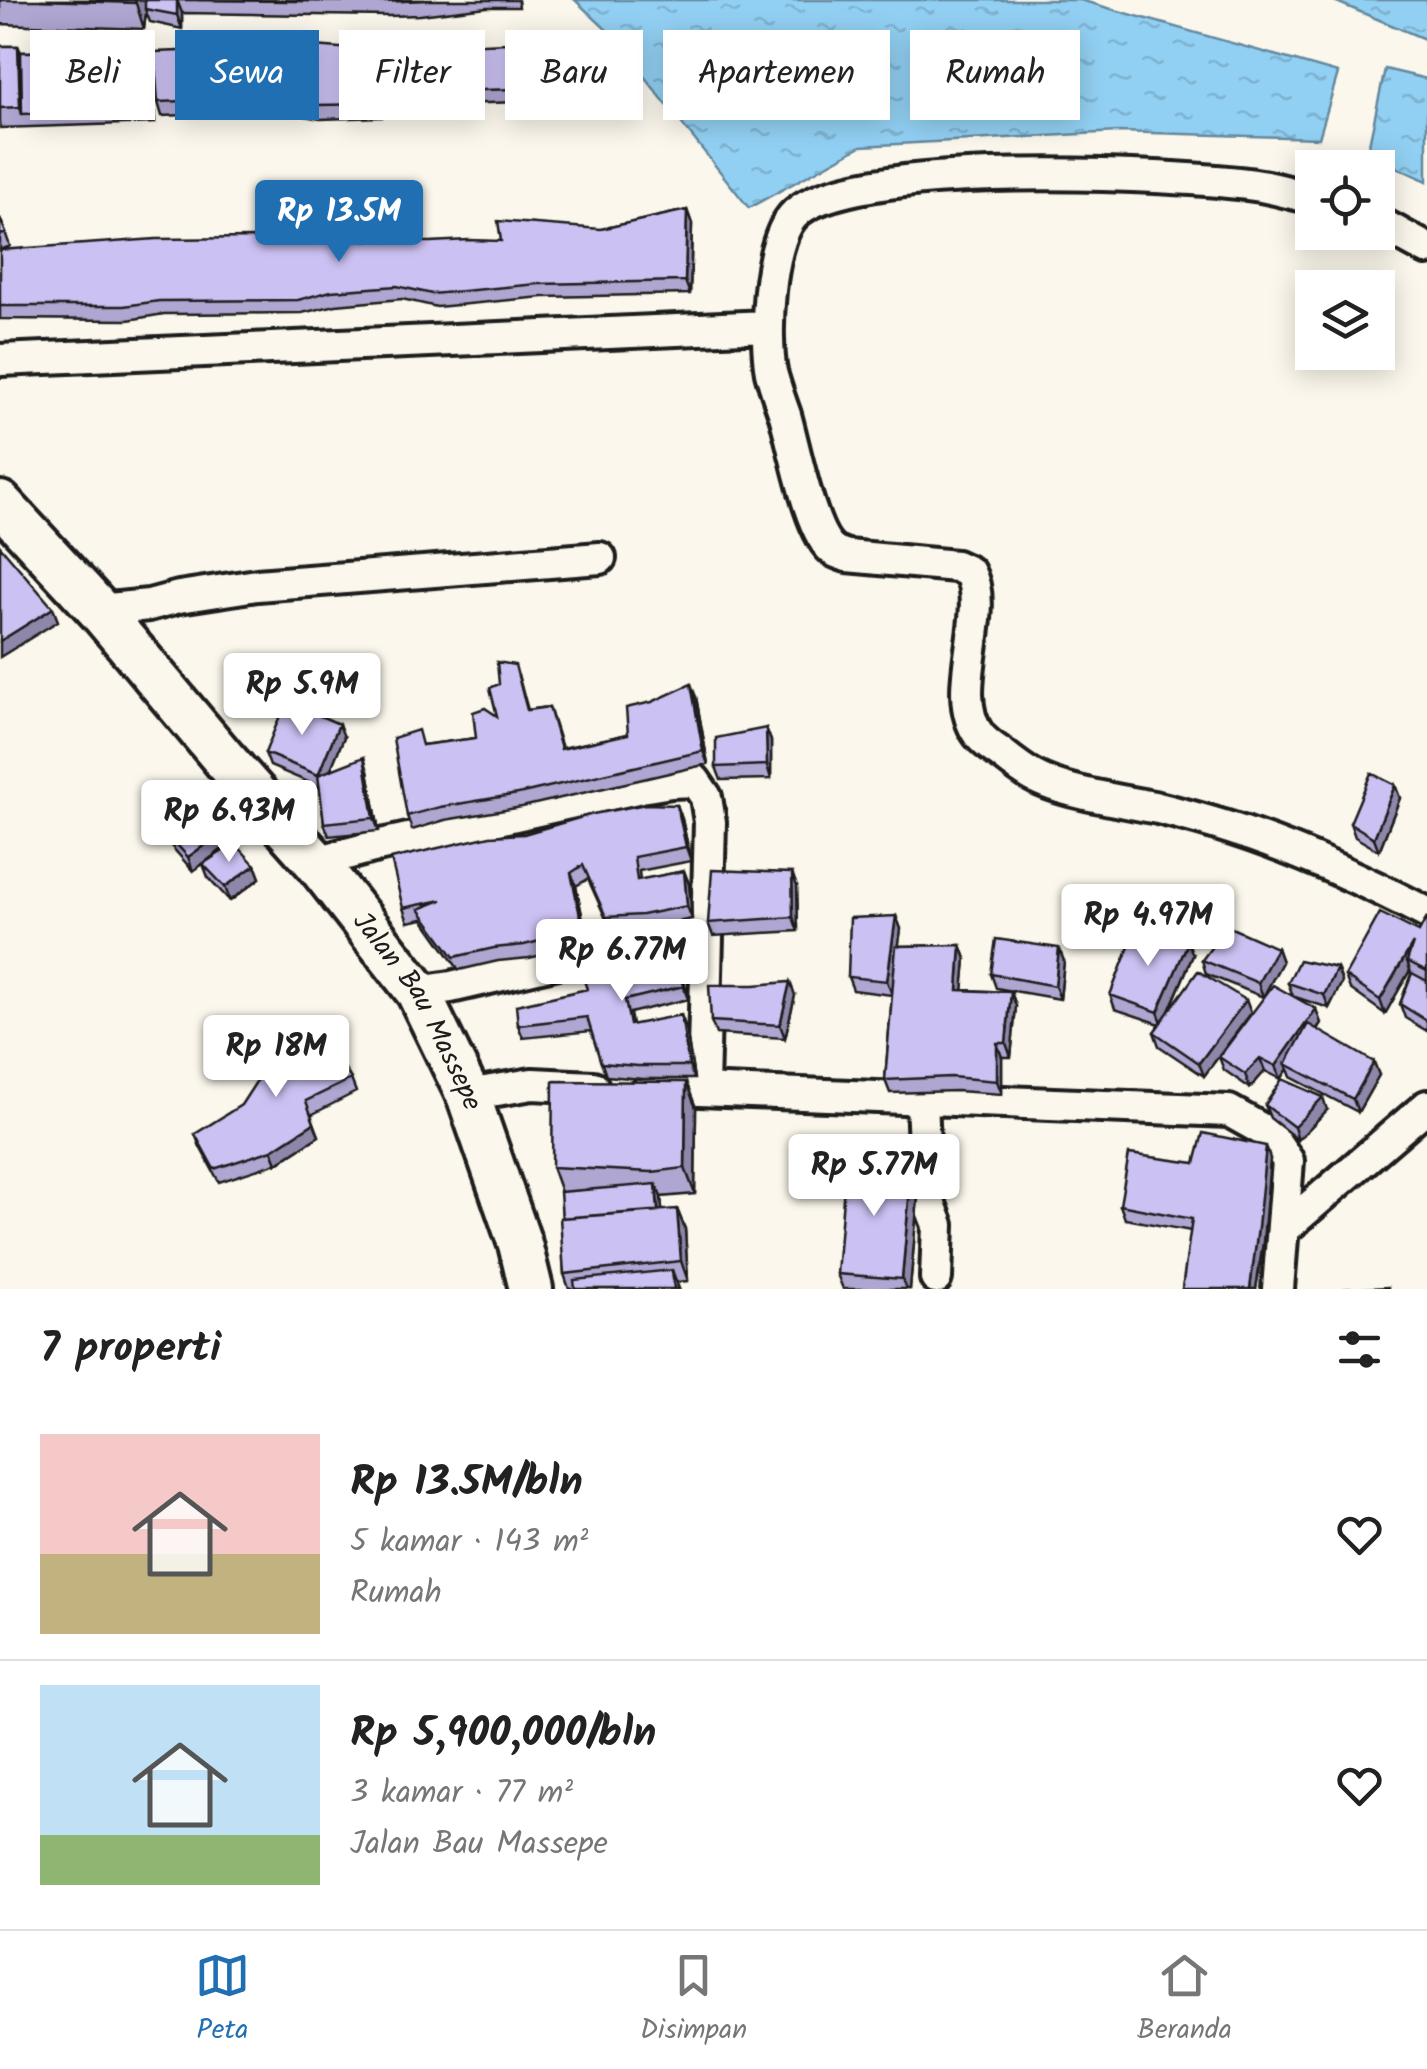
<!DOCTYPE html>
<html lang="id">
<meta charset="utf-8">
<style>
:root{--surface:#fff;--page:#f2f2f2;--text:#222;--muted:#767676;--line:#e0e0e0;--accent:#1f6fb2}
body{margin:0;font-family:Kalam,sans-serif;background:var(--page);color:var(--text);height:100vh;display:flex;flex-direction:column;font-size:38px;white-space:nowrap}
*{box-sizing:border-box;margin:0}
p{font-size:32px;color:var(--muted)}
.icon{flex:none;width:55px;height:55px;fill:none;stroke:currentColor;stroke-width:2;stroke-linecap:round;stroke-linejoin:round}
.map{position:relative;height:1289px;overflow:hidden}
.panel{display:flex;flex-direction:column;background:var(--surface);flex:1}
.panel>*{flex:none}
.guide{position:absolute;left:30px;top:30px;width:1368px;height:90px;display:flex;gap:20px}
.controls{position:absolute;left:1295px;top:150px;display:grid;gap:20px}
.controls a{display:grid;place-items:center;width:100px;height:100px;border-radius:0px;background:var(--surface);box-shadow:0 5px 25px #0003;font-size:50px}
.price{position:absolute;translate:-50% -85px;padding:0 22px;border-radius:10px;background:#fff;color:#222;font-size:32px;line-height:65px;filter:drop-shadow(0 2px 5px #0008)}
.price::after{content:'';position:absolute;left:50%;top:60px;width:30px;height:22px;margin-left:-15px;background:inherit;clip-path:polygon(0 0,100% 0,50% 100%)}
.price.selected{background:var(--accent);color:#fff}
ul{padding:0;list-style:none}
li{display:flex;align-items:center;gap:30px;height:250px;padding:0 40px}
li+li{border-top:2px solid var(--line)}
li span{display:grid;place-items:center;flex:none;width:280px;height:200px;border-radius:0px;color:#555}
li>.icon{margin-inline-start:auto}
span .icon{width:120px;height:120px;fill:#fffc;stroke-width:1}
li b{font-size:42px}
h2{display:flex;justify-content:space-between;align-items:center;height:120px;padding:0 40px;font-size:42px}
.chip{padding:0 35px;border-radius:0px;background:var(--surface);box-shadow:0 5px 25px #0003;font-size:35px;line-height:90px}
.chip.selected{background:var(--accent);color:#fff}
.tab-bar{display:flex;justify-content:space-around;align-items:center;height:140px;border-top:2px solid var(--line);background:var(--surface);font-size:28px;color:var(--muted)}
.tab-bar a{display:grid;justify-items:center;gap:5px}
.tab-bar .selected{color:var(--accent)}
.map>svg:first-child{display:block}
.water{fill:url(#water-ripples);stroke:#63889d;stroke-width:2.5}
.lines{fill:none;stroke-linecap:round;stroke-linejoin:round}
.minor-casing{stroke:#1c1c1c;stroke-width:38}
.highway-casing{stroke:#1c1c1c;stroke-width:50}
.minor{stroke:#fbf7ec;stroke-width:30}
.highway{stroke:#fbf7ec;stroke-width:42}
.wall{fill:#afa6d1;stroke:#1c1c1c;stroke-width:2.5}
.shaded-wall{fill:#8f87aa;stroke:#1c1c1c;stroke-width:2.5}
.building{fill:#ccc1f3;stroke:#1c1c1c;stroke-width:2.5}
.labels{text-anchor:middle;dominant-baseline:central;stroke-width:10;stroke-linejoin:round;paint-order:stroke}
.street-label{font-size:28px;fill:#1c1c1c;stroke:#fbf7ec}
</style>
<div class="map">
<svg width="1427" height="1289" viewBox="0 0 1427 1289">
<defs>
<pattern id="water-ripples" width="26" height="14" patternUnits="userSpaceOnUse" patternTransform="scale(2.5)"><rect width="26" height="14" fill="#92d0f3"/><path d="M2 4q2-2 4 0t4 0M15 11q2-2 4 0t4 0" fill="none" stroke="#7db2d0"/></pattern>
</defs>
<rect width="100%" height="100%" fill="#fbf7ec"/>
<filter id="ink" filterUnits="userSpaceOnUse"><feTurbulence type="fractalNoise" baseFrequency=".01" numOctaves="2"/><feDisplacementMap in="SourceGraphic" scale="20" xChannelSelector="R" yChannelSelector="G"/><feConvolveMatrix kernelMatrix="1 2 1 2 8 2 1 2 1" color-interpolation-filters="sRGB"/></filter>
<g filter="url(#ink)">
<path class="water" d="M575,0H1080L1338,73L1319,138L1118,132L861,146L749,208L608,31Z
M1332,0H1427V40Z
M1385,69L1427,79V181L1367,154Z"/>
<g class="lines">
<g class="minor-casing">
<path id="minor" d="M1312,198C1295,194 1278,189 1261,186C1182,174 839,157 792,217C768,246 764,336 771,372C775,387 780,401 785,415C794,445 810,534 833,550C837,553 842,554 847,556L956,566L969,572C992,612 947,692 979,735C985,743 995,749 1002,754C1012,762 1022,770 1033,776C1063,793 1124,801 1158,808C1190,816 1223,825 1253,836C1313,857 1371,884 1427,913
M1378,222L1427,249
M0,360L767,326
M99,610L149,605L179,597L257,585L600,558
M316,862L377,846L641,787L671,782L695,781L706,797L710,822L703,1088
M418,992L451,987L708,927
M649,1088L1229,1111L1270,1134L1288,1161L1278,1289
M468,1095L532,1084L593,1087
M922,1100L926,1194L938,1225L936,1278
M1284,1229L1427,1106"/>
</g>
<g class="highway-casing">
<g id="highway">
<path id="s1" d="M0,503L99,610L224,759L316,862L418,992L468,1095L520,1244L531,1289"/>
</g>
</g>
<use href="#minor" class="minor"/>
<use href="#highway" class="highway"/>
</g>
<path class="wall" d="M0,0H518L519,7H487L420,15L389,16L182,13V29L150,22L146,12L144,29L0,24Z
M0,46H18L21,52L148,51L153,65L155,123L0,128Z
M353,49L622,60L637,78L644,111L590,100L556,105L521,102L455,104L419,110L382,109V117L320,119L280,111L162,116L158,102Z
M687,210L692,224L690,294L543,297L437,307L402,299L336,305L302,313L164,314L128,320L0,319V218L10,246L1,250L501,241L601,229Z
M519,678L528,710L549,707L562,748L628,734L696,697L708,764L522,807L445,820L412,830L407,816L423,745L476,738L497,716Z
M766,728L771,741V779L721,780L716,767Z
M344,737L330,770L368,771L379,831L329,836L324,823L320,787L270,766L265,753Z
M1395,785L1400,798L1379,851L1355,837L1350,823Z
M677,805L682,819L691,861L639,871L640,880L684,871L689,884L692,919L647,928L611,930L588,879L576,886L588,944L529,958L498,961L459,970L423,919L408,922L403,908Z
M147,811L227,829L232,842L205,862L255,865L260,878L230,901L208,877L203,864L193,871L152,824Z
M797,886L798,931L713,936L708,923Z
M896,916L901,929L898,946L961,945L966,959L963,990L1011,992L1016,1006L1011,1057H1002V1094L956,1091L890,1093L885,1080L892,995L853,990L848,977Z
M1427,917V1031L1405,1018L1400,1004L1411,974L1410,970L1385,1014L1350,989L1345,976L1419,932Z
M676,947L688,999L630,1013L632,1025L686,1028L694,1079H643L606,1076L591,1031L523,1038L518,1025L587,989Z
M1277,948L1282,962L1263,997L1206,974L1202,960Z
M1193,955L1169,1012L1251,1013L1204,1076L1159,1046L1154,1032L1160,1024L1115,1009L1110,995Z
M1064,961L1060,999L996,988L991,974Z
M1337,968L1342,982L1329,1008L1295,997L1321,1023L1317,1029L1379,1075L1358,1112L1291,1077L1288,1069L1281,1079L1265,1071L1250,1088L1224,1070L1219,1057L1293,996L1288,983Z
M795,995L785,1038L716,1034L711,1021Z
M351,1079L356,1092L311,1115L319,1136L277,1163L219,1182L200,1147L195,1134Z
M686,1082L696,1108L695,1194L661,1197L662,1211L677,1209L685,1229L688,1281L676,1282L679,1289H569L564,1274L561,1192L552,1167Z
M1265,1105L1327,1110L1298,1140L1270,1118Z
M1270,1159L1263,1242L1256,1289H1182L1191,1231L1125,1219L1120,1205L1195,1163Z
M912,1165L919,1184L910,1289H843L837,1274Z"/>
<path class="shaded-wall" d="M135,0H147L145,9L146,12L144,29Z
M177,0L182,13V29L177,15Z
M18,46L26,66L22,114L20,107Z
M148,51L153,65L155,123L150,110Z
M632,65L637,78L644,111L639,97Z
M377,96L382,109V117L377,104Z
M687,210L692,224L690,294L685,281Z
M53,608L58,621L0,657V641Z
M691,684L696,697L708,764L703,751Z
M339,724L344,737L323,788L318,775Z
M766,728L771,741V779L767,765Z
M364,757L368,771L379,831L374,818Z
M1395,785L1400,798L1379,851L1374,838Z
M677,805L682,819L691,861L686,847Z
M227,829L232,842L193,871L188,857Z
M255,865L260,878L230,901L225,887Z
M684,871L689,884L692,919L687,906Z
M571,873L576,886L588,944L583,930Z
M792,873L797,886L798,931L793,917Z
M896,916L901,929L892,995L887,981Z
M671,934L676,947L688,999L683,986Z
M1188,942L1193,955L1163,1025L1158,1012Z
M1413,943L1407,961L1410,970L1385,1014L1380,1000Z
M961,945L966,959L962,1004L958,990Z
M1059,948L1064,961L1060,999L1055,986Z
M1277,948L1282,962L1263,997L1258,983Z
M1337,968L1342,982L1329,1008L1324,995Z
M790,982L795,995L785,1038L780,1025Z
M1011,992L1016,1006L1011,1057L1006,1043Z
M1246,1000L1251,1013L1204,1076L1199,1063Z
M1316,1009L1321,1023L1291,1066L1286,1064L1288,1069L1281,1079L1276,1066Z
M681,1015L686,1028L694,1079L689,1066Z
M997,1043L1002,1057V1094L997,1081Z
M1260,1058L1265,1071L1250,1088L1245,1074Z
M1374,1062L1379,1075L1358,1112L1353,1099Z
M686,1082L696,1108L695,1194L685,1168Z
M1323,1097L1327,1110L1298,1140L1294,1127Z
M314,1123L319,1136L277,1163L272,1150Z
M1266,1146L1270,1159L1263,1242L1256,1289H1250Z
M912,1165L919,1184L910,1289H906L902,1279Z
M656,1184L661,1197L664,1230L659,1217Z
M677,1209L685,1229L688,1281L681,1261Z
M672,1270L679,1289H674Z"/>
<path class="building" d="M40,0H135V3Z
M145,0H177V15L145,9Z
M197,0H425L384,2Z
M581,40L616,44L622,60L632,65L639,97L585,87L551,92L516,89L450,91L414,96H377V104L316,105L275,98L158,102L154,52L314,46L353,49L450,42L482,44Z
M0,46H18L20,107L0,108Z
M148,51L150,110L22,114L21,52Z
M687,210L685,281L538,284L432,294L397,286L331,291L298,300L159,301L124,306H0V250L156,239L256,238L430,242L469,240L501,241L498,221L601,229Z
M0,218L6,233L0,235Z
M0,546L53,608L0,641Z
M497,662L515,665L527,710L549,707L561,749L628,734L626,708L652,702L691,684L703,751L518,794L440,807L407,816L393,738L418,730L422,745L476,738L473,712L485,708L497,716L490,688L499,684Z
M286,701L339,724L318,775L265,753Z
M766,728L767,765L716,767V738Z
M364,757L374,818L324,823L318,775Z
M1371,773L1395,785L1374,838L1350,823Z
M189,788L227,829L188,857L147,811Z
M646,804L677,805L686,847L634,857L637,880L684,871L687,906L642,915L606,917L583,865L571,873L583,930L524,945L494,948L454,957L419,909L442,900L403,908L391,859L490,836L524,834L593,814Z
M235,843L255,865L225,887L203,864Z
M712,870L792,873L793,917L708,923Z
M1380,913L1419,932L1427,917V971L1407,961L1413,943L1380,1000L1345,976Z
M896,916L887,981L848,977L850,918Z
M1137,926L1188,942L1158,1012L1110,995Z
M1227,926L1277,948L1258,983L1202,960Z
M671,934L683,986L625,1000L630,1025L681,1015L689,1066H638L601,1063L587,1017L518,1025L516,1005L587,989L575,955L613,949Z
M996,939L1059,948L1055,986L991,974Z
M961,945L958,990L1011,992L1006,1043H997V1081L951,1077L885,1080L896,946Z
M1299,960L1337,968L1324,995L1288,983Z
M1198,971L1246,1000L1199,1063L1154,1032Z
M1412,973L1427,981V1021L1400,1004Z
M790,982L780,1025L711,1021L709,985H754Z
M1273,985L1316,1009L1276,1066L1260,1058L1245,1074L1219,1057Z
M317,1021L351,1079L306,1101L314,1123L272,1150L214,1169L195,1134L241,1105L278,1048Z
M1308,1024L1374,1062L1353,1099L1286,1064Z
M1282,1079L1323,1097L1294,1127L1265,1105Z
M553,1081L686,1082L685,1168L652,1172L552,1167Z
M1203,1133L1266,1146L1258,1228L1250,1289H1182L1192,1219L1120,1205L1129,1154L1195,1163Z
M846,1159L912,1165L902,1279L837,1274Z
M656,1184L658,1211L562,1218L560,1192Z
M677,1209L681,1261L564,1274L560,1218Z
M672,1270L674,1289H575L574,1280Z
M1388,1287V1289H1343Z"/>
</g>
<g class="labels">
<g class="street-label">
<text stroke="none"><textPath href="#s1" startOffset="660">Jalan Bau Massepe</textPath></text>
</g>
</g>
</svg>
<div class="controls">
<a><svg class="icon" aria-label="locate" viewBox="0 0 24 24"><circle cx="12" cy="12" r="6"/><path d="M12 2v4M12 18v4M2 12h4M18 12h4"/></svg></a>
<a><svg class="icon" aria-label="layers" viewBox="0 0 24 24"><path d="M12 4l9 5-9 5-9-5zM3 14l9 5 9-5"/></svg></a>
</div>
<b class="price selected" style="left:339px;top:265px">Rp 13.5M</b>
<b class="price" style="left:302px;top:738px">Rp 5.9M</b>
<b class="price" style="left:229px;top:865px">Rp 6.93M</b>
<b class="price" style="left:1148px;top:969px">Rp 4.97M</b>
<b class="price" style="left:622px;top:1004px">Rp 6.77M</b>
<b class="price" style="left:276px;top:1100px">Rp 18M</b>
<b class="price" style="left:874px;top:1219px">Rp 5.77M</b>
<div class="guide">
<a class="chip">Beli</a>
<a class="chip selected">Sewa</a>
<a class="chip">Filter</a>
<a class="chip">Baru</a>
<a class="chip">Apartemen</a>
<a class="chip">Rumah</a>
</div>
</div>
<section class="panel">
<h2>7 properti<svg class="icon" aria-label="filters" viewBox="0 0 24 24"><path d="M4 7h16M4 17h16"/><circle cx="9" cy="7" r="2"/><circle cx="15" cy="17" r="2"/></svg></h2>
<ul>
<li><span style="background:linear-gradient(#f6c9c9 60%,#c2b280 0)"><svg class="icon" aria-label="home" viewBox="0 0 24 24"><path d="M3 11l9-7 9 7M6 9v11h12V9"/></svg></span><div><b>Rp 13.5M/bln</b><p>5 kamar · 143 m²</p><p>Rumah</p></div><svg class="icon" aria-label="heart" viewBox="0 0 24 24"><path d="M12 20l-8-8c-3-5 5-10 8-4 3-6 11-1 8 4z"/></svg></li>
<li><span style="background:linear-gradient(#bfe0f5 75%,#8fb573 0)"><svg class="icon" aria-label="home" viewBox="0 0 24 24"><path d="M3 11l9-7 9 7M6 9v11h12V9"/></svg></span><div><b>Rp 5,900,000/bln</b><p>3 kamar · 77 m²</p><p>Jalan Bau Massepe</p></div><svg class="icon" aria-label="heart" viewBox="0 0 24 24"><path d="M12 20l-8-8c-3-5 5-10 8-4 3-6 11-1 8 4z"/></svg></li>
</ul>
</section>
<nav class="tab-bar">
<a class="selected"><svg class="icon" aria-label="map" viewBox="0 0 24 24"><path d="M3 6l6-2 6 2 6-2v14l-6 2-6-2-6 2zM9 4v14M15 6v14"/></svg>Peta</a>
<a><svg class="icon" aria-label="saved" viewBox="0 0 24 24"><path d="M7 4h10v16l-5-4-5 4z"/></svg>Disimpan</a>
<a><svg class="icon" aria-label="home" viewBox="0 0 24 24"><path d="M3 11l9-7 9 7M6 9v11h12V9"/></svg>Beranda</a>
</nav>
